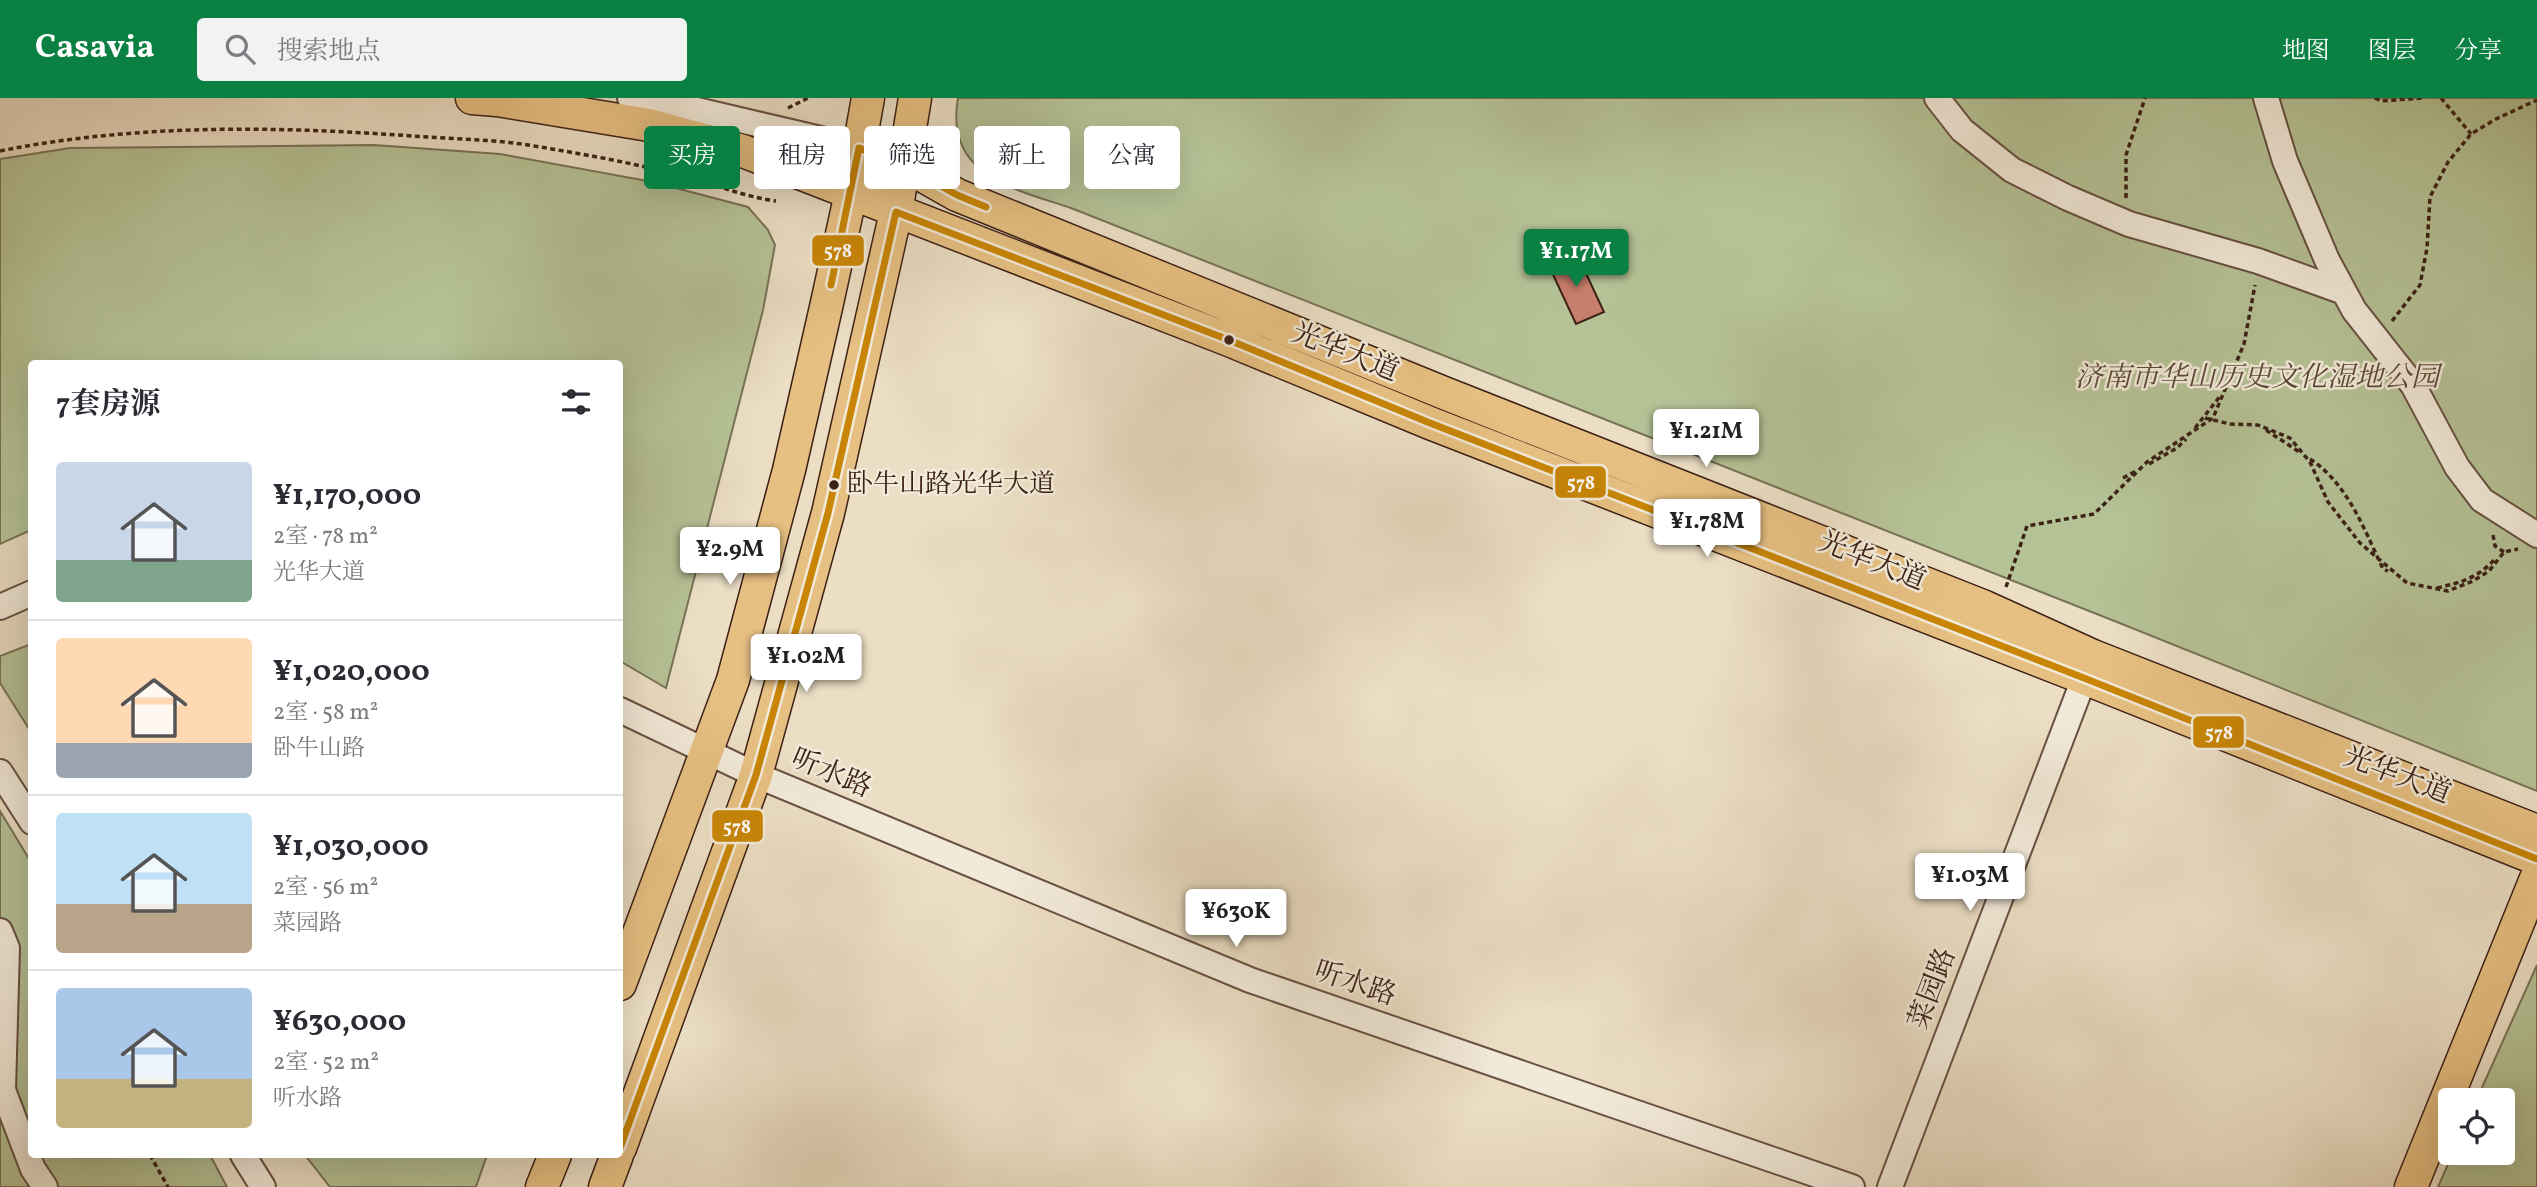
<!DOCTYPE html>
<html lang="zh">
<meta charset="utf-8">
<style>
:root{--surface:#fff;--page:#f2f2f3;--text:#2b2b33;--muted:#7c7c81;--line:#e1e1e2;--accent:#0b8043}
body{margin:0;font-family:Vollkorn,"Noto Serif SC",serif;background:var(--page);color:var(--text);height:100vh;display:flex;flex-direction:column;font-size:26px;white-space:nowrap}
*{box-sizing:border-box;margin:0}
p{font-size:23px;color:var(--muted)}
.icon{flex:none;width:38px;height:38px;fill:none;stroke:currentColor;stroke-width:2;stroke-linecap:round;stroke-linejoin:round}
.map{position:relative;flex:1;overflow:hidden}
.side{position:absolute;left:28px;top:262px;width:595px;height:798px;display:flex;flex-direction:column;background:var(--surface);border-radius:7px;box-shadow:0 7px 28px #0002}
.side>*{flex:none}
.guide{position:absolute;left:644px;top:28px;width:665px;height:63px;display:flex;gap:14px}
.tools{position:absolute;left:2438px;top:990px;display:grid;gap:14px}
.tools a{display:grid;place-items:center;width:77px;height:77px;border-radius:7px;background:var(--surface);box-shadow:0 7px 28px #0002;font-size:35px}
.price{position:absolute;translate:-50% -60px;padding:0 16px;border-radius:7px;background:#fff;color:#222;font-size:23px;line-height:46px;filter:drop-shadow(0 2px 4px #0008)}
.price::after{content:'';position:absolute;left:50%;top:42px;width:21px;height:16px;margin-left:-10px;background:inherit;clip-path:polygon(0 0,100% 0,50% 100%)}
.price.selected{background:var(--accent);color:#fff}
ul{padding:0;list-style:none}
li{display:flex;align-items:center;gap:21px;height:175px;padding:0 28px}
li+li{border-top:2px solid var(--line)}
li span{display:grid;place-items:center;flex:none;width:196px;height:140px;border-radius:7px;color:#555}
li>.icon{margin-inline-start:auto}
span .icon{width:84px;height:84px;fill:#fffc;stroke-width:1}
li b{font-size:30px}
h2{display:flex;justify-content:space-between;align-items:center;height:84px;padding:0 28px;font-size:30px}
.pill{padding:0 24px;border-radius:7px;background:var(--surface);box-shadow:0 7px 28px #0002;font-size:24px;line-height:63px}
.pill.selected{background:var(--accent);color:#fff}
header{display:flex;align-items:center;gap:42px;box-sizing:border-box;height:98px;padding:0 35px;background:var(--accent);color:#fff}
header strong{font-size:33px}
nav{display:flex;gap:38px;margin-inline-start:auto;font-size:24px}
.search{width:490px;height:63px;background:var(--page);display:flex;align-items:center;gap:18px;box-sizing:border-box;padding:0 24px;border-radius:7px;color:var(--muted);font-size:26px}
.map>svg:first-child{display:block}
.green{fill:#b5c296;stroke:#787256;stroke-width:2}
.building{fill:#c87e6d;stroke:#3c2116;stroke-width:2}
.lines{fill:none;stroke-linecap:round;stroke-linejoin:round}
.minor-casing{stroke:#685042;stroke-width:28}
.major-casing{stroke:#3c2116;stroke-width:35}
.path{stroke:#3c2116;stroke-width:3.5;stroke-dasharray:5 3.5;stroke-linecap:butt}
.minor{stroke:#f2ead9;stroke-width:24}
.major{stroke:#e6bf82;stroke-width:32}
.bus-1-casing{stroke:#f2ead9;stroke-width:12}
.bus-1{stroke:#c88506;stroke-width:7}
.bus-dot{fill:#3c2116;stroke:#f2ead9;stroke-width:2.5}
.labels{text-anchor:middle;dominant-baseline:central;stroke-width:5;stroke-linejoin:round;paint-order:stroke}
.bus-label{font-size:26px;fill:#3c2116;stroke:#f2ead9;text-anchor:start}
.street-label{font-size:28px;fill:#3c2116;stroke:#f2ead9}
.park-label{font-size:28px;font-style:italic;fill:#5a4936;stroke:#f2ead9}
.line-badge{stroke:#f2ead9;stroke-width:2.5}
.badge-label{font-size:19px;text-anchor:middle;font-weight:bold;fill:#fff}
</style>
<header>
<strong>Casavia</strong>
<div class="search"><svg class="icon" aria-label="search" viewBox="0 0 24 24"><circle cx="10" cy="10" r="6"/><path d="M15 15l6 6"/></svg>搜索地点</div>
<nav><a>地图</a><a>图层</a><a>分享</a></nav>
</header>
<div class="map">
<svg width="2537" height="1089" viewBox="0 0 2537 1089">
<rect width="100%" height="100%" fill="#ebdec4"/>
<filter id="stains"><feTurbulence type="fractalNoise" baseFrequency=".00286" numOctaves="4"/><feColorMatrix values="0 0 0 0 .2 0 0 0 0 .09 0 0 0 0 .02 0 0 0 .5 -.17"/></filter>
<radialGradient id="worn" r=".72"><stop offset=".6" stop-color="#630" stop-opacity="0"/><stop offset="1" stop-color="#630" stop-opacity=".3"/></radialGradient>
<path class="green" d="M958,0H2537V693L2127,528L1071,110C1015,91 944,78 958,0Z
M374,47L500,56L653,84L748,109L768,132L775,147L763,212L666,590L620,563V266H32L31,432L0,446V61L70,50Z
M31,546H32L31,634L0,585V558Z
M0,713L31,764L32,1057H210L227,1089H0Z
M2537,867V1089H2438L2453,1055H2502V1003H2476Z
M305,1057H487L476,1089H330Z"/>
<path class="building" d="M1577,156L1604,214L1576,226L1549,168Z"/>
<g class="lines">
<g class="minor-casing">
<path id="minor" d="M630,0L680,8L859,50
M1937,0L1962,32L2012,72L2068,100L2129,126L2258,163L2344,194
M2266,0L2285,63L2327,162L2354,212L2413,287L2457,369L2482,402L2537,437
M0,509L32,495
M620,612L756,677L1250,882L1852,1089
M0,674L32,724
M0,833L7,850L3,992L33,1071L45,1089
M243,1057L263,1089
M1890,1089L2090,565"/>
</g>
<g class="major-casing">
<path id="major" d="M472,0L497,2L649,27L743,53L1229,242L1430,325L2084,580L2537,761
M859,50L904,67L957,97L1444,295L1985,509L2093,558L2537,733
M620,886L733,582L789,372L827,205L851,95L868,0
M620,1050L756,677L828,415L896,114L915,0
M542,1089L555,1057
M605,1089L617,1057
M2411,1089L2537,778"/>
</g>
<path class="path" d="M2375,0L2381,3L2422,0
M2441,0L2471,36
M788,10L808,0
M0,53C134,26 276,28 412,38C450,41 490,41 528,47C583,56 640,66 694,81C722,89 747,99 776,103
M2126,100V57L2145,0
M2392,223L2420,187L2427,150L2430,99L2448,64L2471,36L2496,21L2537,2
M2205,320L2230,326L2258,327L2290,340L2310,364L2328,404L2360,445L2407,485L2448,493L2473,483L2489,473L2504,454L2518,451
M2195,330L2221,297
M2266,332L2301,355
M2310,361C2348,386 2364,431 2383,471L2388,473
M2149,366L2177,350L2186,341
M2123,380L2136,373
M2493,437L2495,448L2504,454
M2006,489L2027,428L2094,416L2147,364L2213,320L2244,246L2255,187
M2437,490C2459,485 2478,480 2494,462
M150,1057L168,1089"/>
<use href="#minor" class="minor"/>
<use href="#major" class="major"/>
<g class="bus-1-casing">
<path id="bus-1" d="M831,187L859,50L904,67L957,97L986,109
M620,1050L756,677L828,415L896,114L1229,242L1430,325L2084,580L2537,761"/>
</g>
<use href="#bus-1" class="bus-1"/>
</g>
<g class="bus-dot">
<circle cx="1229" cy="242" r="6"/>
<circle cx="834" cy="387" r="6"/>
</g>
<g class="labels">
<g class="bus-label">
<text x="847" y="387">卧牛山路光华大道</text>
</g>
<g class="street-label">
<text transform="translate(1345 255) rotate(22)">光华大道</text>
<text transform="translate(1872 464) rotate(22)">光华大道</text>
<text transform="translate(831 676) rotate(23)">听水路</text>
<text transform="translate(2397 678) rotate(21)">光华大道</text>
<text transform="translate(1355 886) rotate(19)">听水路</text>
<text transform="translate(1933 891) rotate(-69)">菜园路</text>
</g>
<g class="park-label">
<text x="2257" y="280">济南市华山历史文化湿地公园</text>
</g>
</g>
<g class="line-badge">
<rect x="811" y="136" width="54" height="33" rx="7" fill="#c88506"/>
<rect x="1554" y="367" width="53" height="34" rx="7" fill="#c88506"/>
<rect x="2192" y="617" width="53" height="34" rx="7" fill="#c88506"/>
<rect x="711" y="711" width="53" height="34" rx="7" fill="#c88506"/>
</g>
<g class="badge-label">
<text x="838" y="159">578</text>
<text x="1581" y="391">578</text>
<text x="2219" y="641">578</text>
<text x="737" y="735">578</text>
</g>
<rect width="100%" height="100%" filter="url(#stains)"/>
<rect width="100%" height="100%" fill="url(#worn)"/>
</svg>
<div class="tools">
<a><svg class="icon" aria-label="locate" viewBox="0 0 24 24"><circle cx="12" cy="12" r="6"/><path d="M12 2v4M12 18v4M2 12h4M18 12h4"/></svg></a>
</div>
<b class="price selected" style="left:1576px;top:191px">¥1.17M</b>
<b class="price" style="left:1706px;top:371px">¥1.21M</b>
<b class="price" style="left:1707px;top:461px">¥1.78M</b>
<b class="price" style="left:730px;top:489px">¥2.9M</b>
<b class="price" style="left:806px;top:596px">¥1.02M</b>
<b class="price" style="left:1970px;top:815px">¥1.03M</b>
<b class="price" style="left:1236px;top:851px">¥630K</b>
<div class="guide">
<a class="pill selected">买房</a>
<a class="pill">租房</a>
<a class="pill">筛选</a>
<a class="pill">新上</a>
<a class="pill">公寓</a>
</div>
<section class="side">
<h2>7套房源<svg class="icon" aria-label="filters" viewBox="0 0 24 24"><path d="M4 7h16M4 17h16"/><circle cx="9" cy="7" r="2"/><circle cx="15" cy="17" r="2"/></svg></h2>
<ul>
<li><span style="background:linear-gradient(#c9d6e8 70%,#7fa58c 0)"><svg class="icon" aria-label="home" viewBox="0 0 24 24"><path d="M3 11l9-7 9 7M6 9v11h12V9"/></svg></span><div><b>¥1,170,000</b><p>2室 · 78 m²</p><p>光华大道</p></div></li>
<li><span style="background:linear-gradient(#ffd9b3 75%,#9aa5b1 0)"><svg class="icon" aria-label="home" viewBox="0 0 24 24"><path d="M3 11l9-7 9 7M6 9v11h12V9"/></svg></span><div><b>¥1,020,000</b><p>2室 · 58 m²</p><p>卧牛山路</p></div></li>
<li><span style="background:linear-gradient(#bfe0f5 65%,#b9a48a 0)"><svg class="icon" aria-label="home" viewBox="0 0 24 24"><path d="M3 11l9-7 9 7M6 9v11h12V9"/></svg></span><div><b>¥1,030,000</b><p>2室 · 56 m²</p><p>菜园路</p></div></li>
<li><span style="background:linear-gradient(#a9c7e8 65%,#c2b280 0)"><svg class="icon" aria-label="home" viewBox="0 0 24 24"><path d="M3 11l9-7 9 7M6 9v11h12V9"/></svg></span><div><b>¥630,000</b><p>2室 · 52 m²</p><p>听水路</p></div></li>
</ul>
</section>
</div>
